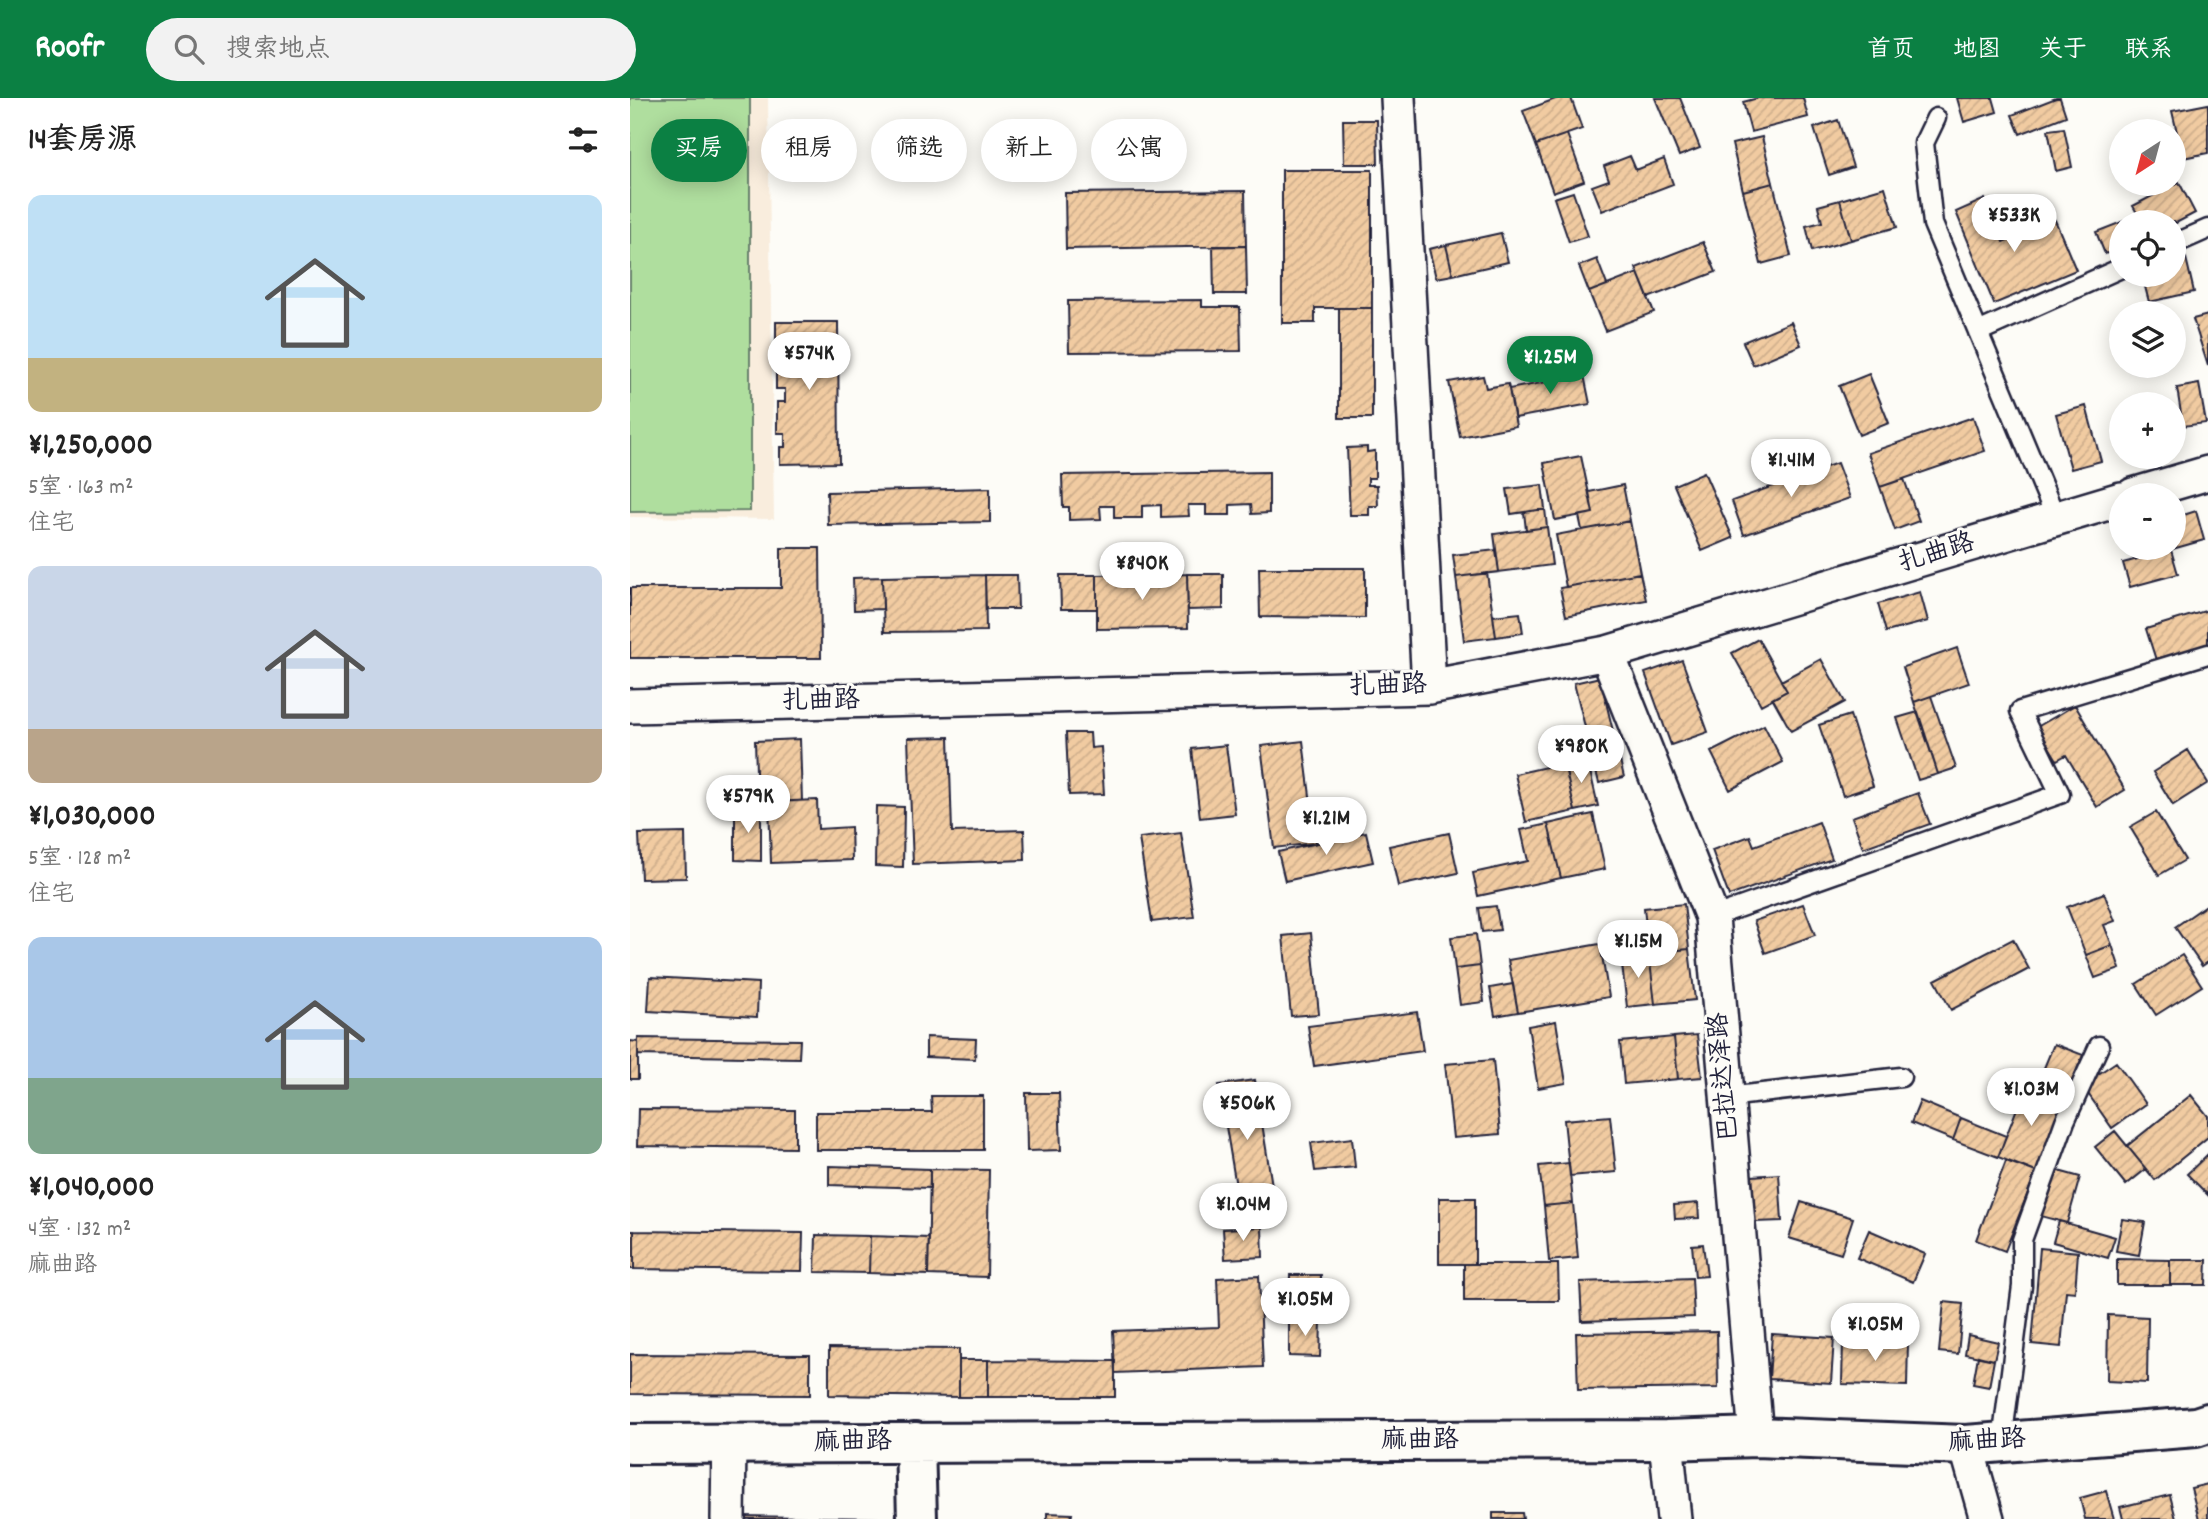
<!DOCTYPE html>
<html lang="zh">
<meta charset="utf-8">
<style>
:root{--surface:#fff;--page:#f2f2f2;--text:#222;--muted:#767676;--accent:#0b8043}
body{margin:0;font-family:Dekko,"LXGW WenKai TC",sans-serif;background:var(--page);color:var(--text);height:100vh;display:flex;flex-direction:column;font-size:26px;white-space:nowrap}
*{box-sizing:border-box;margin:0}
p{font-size:23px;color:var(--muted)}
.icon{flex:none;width:38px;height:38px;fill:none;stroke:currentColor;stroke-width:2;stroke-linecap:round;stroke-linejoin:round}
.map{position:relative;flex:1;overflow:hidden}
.details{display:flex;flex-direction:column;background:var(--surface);width:630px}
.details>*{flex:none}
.guide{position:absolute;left:21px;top:21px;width:665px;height:63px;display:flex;gap:14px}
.needle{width:46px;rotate:216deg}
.tools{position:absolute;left:1479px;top:21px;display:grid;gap:14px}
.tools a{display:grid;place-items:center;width:77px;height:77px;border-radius:50%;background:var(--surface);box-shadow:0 4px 18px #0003;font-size:35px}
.price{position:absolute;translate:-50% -60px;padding:0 16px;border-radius:24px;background:#fff;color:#222;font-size:23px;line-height:46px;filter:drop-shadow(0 2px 4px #0008)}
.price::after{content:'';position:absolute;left:50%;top:42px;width:21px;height:16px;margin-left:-10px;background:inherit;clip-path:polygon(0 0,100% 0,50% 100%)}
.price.active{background:var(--accent);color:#fff}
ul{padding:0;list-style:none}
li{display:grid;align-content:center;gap:14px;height:371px;padding:0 28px}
li span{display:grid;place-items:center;height:217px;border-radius:14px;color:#555}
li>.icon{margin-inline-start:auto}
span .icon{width:126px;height:126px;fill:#fffc;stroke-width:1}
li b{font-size:30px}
h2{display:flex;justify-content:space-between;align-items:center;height:84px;padding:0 28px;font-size:30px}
.tag{padding:0 24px;border-radius:32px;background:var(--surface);box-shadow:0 4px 18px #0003;font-size:24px;line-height:63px}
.tag.active{background:var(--accent);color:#fff}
header{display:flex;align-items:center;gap:42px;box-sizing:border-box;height:98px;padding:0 35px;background:var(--accent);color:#fff}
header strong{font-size:33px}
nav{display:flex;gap:38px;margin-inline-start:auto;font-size:24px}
.search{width:490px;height:63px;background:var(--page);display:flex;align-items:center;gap:18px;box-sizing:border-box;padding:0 24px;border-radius:38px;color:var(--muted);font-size:26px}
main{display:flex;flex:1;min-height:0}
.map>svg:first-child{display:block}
.built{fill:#f9eddd}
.pitch{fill:#afde9e;stroke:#68806c;stroke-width:2}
.building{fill:url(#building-hatch);stroke:#22223b;stroke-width:2}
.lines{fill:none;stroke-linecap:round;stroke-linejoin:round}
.lane-casing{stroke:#22223b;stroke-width:23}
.street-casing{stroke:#22223b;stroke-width:38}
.secondary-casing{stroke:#22223b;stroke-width:44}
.lane{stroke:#fdfcf7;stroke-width:18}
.street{stroke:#fdfcf7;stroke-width:33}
.secondary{stroke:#fdfcf7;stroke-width:38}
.labels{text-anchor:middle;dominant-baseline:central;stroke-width:6;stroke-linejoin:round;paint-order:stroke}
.street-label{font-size:26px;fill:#22223b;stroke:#fdfcf7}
</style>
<header>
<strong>Roofr</strong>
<div class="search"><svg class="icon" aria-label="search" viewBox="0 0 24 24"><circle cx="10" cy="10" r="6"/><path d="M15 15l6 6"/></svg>搜索地点</div>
<nav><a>首页</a><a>地图</a><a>关于</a><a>联系</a></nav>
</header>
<main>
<section class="details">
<h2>14套房源<svg class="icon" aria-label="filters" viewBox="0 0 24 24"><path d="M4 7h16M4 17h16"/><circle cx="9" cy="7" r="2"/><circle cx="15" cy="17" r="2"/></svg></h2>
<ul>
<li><span style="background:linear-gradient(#bfe0f5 75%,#c2b280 0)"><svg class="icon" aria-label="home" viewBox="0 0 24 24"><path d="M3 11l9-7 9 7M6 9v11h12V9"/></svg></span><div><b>¥1,250,000</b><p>5室 · 163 m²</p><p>住宅</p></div></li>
<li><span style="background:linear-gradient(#c9d6e8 75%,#b9a48a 0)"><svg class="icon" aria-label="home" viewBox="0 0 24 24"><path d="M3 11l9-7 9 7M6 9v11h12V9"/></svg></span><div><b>¥1,030,000</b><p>5室 · 128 m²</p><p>住宅</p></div></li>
<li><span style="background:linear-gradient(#a9c7e8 65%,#7fa58c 0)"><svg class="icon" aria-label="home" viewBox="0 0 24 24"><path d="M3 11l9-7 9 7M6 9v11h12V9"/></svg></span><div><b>¥1,040,000</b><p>4室 · 132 m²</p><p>麻曲路</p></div></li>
</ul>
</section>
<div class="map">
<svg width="1578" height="1421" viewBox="0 0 1578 1421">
<defs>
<pattern id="building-hatch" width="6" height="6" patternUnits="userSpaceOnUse" patternTransform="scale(1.75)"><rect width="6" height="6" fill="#f1cba1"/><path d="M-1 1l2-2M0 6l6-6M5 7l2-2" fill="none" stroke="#ceae8c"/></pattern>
</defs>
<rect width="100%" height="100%" fill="#fdfcf7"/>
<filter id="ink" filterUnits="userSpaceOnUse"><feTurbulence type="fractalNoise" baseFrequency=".0143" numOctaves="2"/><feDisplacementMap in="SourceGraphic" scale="14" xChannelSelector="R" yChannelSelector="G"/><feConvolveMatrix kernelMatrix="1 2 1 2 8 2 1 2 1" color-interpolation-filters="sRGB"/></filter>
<g filter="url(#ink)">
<path class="built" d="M0,0H138L144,421L0,419Z"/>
<path class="pitch" d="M0,0H120V413L0,414Z"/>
<path class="building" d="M928,0H941L952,31L906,47L893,13Z
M1025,0H1050L1070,50L1049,58Z
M1128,0H1173L1178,19L1121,34L1113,4Z
M1327,0H1363L1367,14L1334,24Z
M1426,0H1430L1436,18L1390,36L1382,17Z
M1578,6V55L1553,60L1542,13Z
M713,22H747L748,66H714Z
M1208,22L1223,69L1199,77L1184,30Z
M1434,30L1442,69L1426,73L1418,32Z
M937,36L954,83L923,94L906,47Z
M1132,39L1143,85L1113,93L1102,46Z
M1000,58L1006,72L1034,61L1043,86L972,113L962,88L979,82L974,68Z
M652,72H742V210H685V225H652Z
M1549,84L1565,115L1544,126V124H1512L1503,108Z
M1143,85L1161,158L1131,166L1113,93Z
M1255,89L1267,129L1221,142L1210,102Z
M615,93L616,148L436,151L435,95Z
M943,94L958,138L939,144L924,100Z
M1355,101L1373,144L1425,122L1446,172L1364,206L1326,114Z
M1210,102L1221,142L1182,153L1176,128L1192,124L1188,108Z
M1502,120L1504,124H1491V150L1475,156L1466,134Z
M871,135L878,164L823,177L816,147Z
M1073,144L1086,174L1018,200L1006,170Z
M816,147L823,177L806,180L799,151Z
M583,148H616L617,196H584Z
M1556,160L1564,194L1519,204L1512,177H1544V163Z
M967,161L977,187L959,194L949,168Z
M1008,175L1024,214L975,233L959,194Z
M572,202V209H610L611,253L439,254L438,203Z
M709,210H742V320H709Z
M1578,217V268L1563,221Z
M146,224H208L209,365L150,366V349H155V335H147V304H155V291H146V257H154V244H146Z
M1161,224L1171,247L1123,267L1113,244Z
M1239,276L1259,325L1229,337L1209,288Z
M954,277L960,306L885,320L879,291Z
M853,278L856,290L878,286L886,328L830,339L819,284Z
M1569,286L1576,325L1553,328L1547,290Z
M1456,308L1471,363L1441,371L1426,316Z
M1343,319L1355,353L1250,389L1238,355Z
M737,349V354L745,353V380H738V387H747L748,408H739V417H720L717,350Z
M951,358L963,415L925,422L914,365Z
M1207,365L1220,400L1114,437L1102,403Z
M639,374V415L622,416L621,406L600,407V417H576V407H558L559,418L531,419V407L512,408V420H484V408H470L471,421L439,422V409H433L432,377Z
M1074,374L1103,440L1072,453L1044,387Z
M1274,381L1289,423L1265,432L1250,389Z
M912,387L915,411L881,416L877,391Z
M993,387L1000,423L952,432L949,418L963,415L959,394Z
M360,390V424L198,427L197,394Z
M915,411L917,429L896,432L894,414Z
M1566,413L1574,442L1504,462L1500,450H1544V420Z
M1000,423L1010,475L936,489L926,437Z
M917,429L922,467L869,474L864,436Z
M151,450H190L191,560H0V490H151Z
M866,452L869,474L826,479L823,457Z
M1541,452L1548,476L1500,489L1493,465Z
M629,470H735V520L630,519Z
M857,475L866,539L834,543L826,479Z
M1010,475L1016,502L936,518L930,490Z
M557,476H593V511L558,512Z
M557,476L558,530L467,531V477Z
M355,477H387L388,511H356Z
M355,477L356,533L254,534L252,479Z
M430,477H467V511H431Z
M252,479L253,511L224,512L223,480Z
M1290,494L1298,523L1256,534L1248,506Z
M1578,512V546L1526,562L1516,531Z
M890,515L893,535L866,539L863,518Z
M1128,541L1157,593L1131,607L1102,555Z
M1327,550L1339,585L1284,604L1273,569Z
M1191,561L1215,604L1161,633L1143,601L1157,593L1151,583Z
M1052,562L1078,634L1041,647L1015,575Z
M970,579L994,679L969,685L944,585Z
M1301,598L1326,670L1308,676L1284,604Z
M1445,607L1495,692L1467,709L1436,657L1427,662L1407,629Z
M1288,614L1308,676L1288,682L1267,620Z
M1220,617L1243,688L1213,698L1189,627Z
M1134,627L1153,664L1100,692L1081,654Z
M436,635H460L461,650L471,649L474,696L439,697Z
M319,639L322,734L394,732L395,762L283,766L278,640Z
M170,641L172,703L127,704L125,643Z
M673,643L686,745L644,750L631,648Z
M596,647L605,716L570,720L562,651Z
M1558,652L1578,685L1543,707L1523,674Z
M957,660L968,708L945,713L934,665Z
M934,665L945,713L896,724L885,676Z
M1288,695L1300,726L1233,750L1222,719Z
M187,702L188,731L221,729L222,762L141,765L139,704Z
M246,708L274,709L273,769L245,768Z
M105,711L131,712V763L105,762Z
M1526,714L1555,762L1529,777L1500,729Z
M963,716L975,771L931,780L918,726Z
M1189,724L1202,761L1099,798L1082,752L1120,738L1124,748Z
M918,726L931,780L848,798L843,775L898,763L891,732Z
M736,734L743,764L655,783L648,754Z
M55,735L56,780L11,781L9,736Z
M551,735L564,819L522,824L509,740Z
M819,735L828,775L768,788L759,748Z
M1474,795L1485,823L1474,827L1482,847L1456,857L1437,809Z
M1054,806L1059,851L1019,855L1014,810Z
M1173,806L1185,837L1135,855L1124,823Z
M1578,806V864L1572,868L1545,829Z
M866,808L870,832L852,834L849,810Z
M681,835L689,916L661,918L653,838Z
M846,836L850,868L825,871L821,839Z
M1383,841L1399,871L1321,912L1305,882Z
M970,846L979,899L888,914L878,862Z
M1482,847L1490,871L1465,880L1456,857Z
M1059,851L1065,902L1025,906L1019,855Z
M1019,855L1025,906L997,909L991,858Z
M1552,857L1572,888L1526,917L1506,886Z
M850,868L854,904L830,907L825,871Z
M20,879L128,885L127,919L18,913Z
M883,886L888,914L865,918L860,890Z
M787,914L793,953L684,968L678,928Z
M926,923L936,985L908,990L898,928Z
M1067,937L1072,979L1048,981L1044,939Z
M296,939L346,941L345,961L296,959Z
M1044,939L1048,981L994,986L990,944Z
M8,940L170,942L169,960L8,957Z
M0,943L8,944V981H0Z
M1424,946L1453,957L1435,1001L1406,989Z
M863,962L870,1036L823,1040L815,966Z
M1486,964L1516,1006L1482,1030L1452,987Z
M625,982L644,1100L609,1106L589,987Z
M1397,985L1435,1001L1406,1074L1368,1059Z
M396,995H429L431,1052L397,1053Z
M1561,997L1578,1018V1039L1525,1082L1497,1048Z
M301,998H353V1052H186V1014H302Z
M1290,1003L1331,1020L1323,1042L1281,1025Z
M8,1011L165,1012V1050L7,1048Z
M980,1018L986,1074L940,1078L934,1022Z
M1331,1020L1376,1038L1368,1059L1323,1042Z
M1485,1033L1516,1071L1496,1087L1465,1049Z
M722,1040L725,1069L685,1073L681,1045Z
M1578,1056V1097L1557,1076Z
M1376,1063L1406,1074L1375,1153L1346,1142Z
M939,1065L943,1105L914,1108L909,1068Z
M199,1068L300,1071V1090L199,1087Z
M300,1071L359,1072L357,1179L298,1177Z
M1425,1072L1450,1079L1437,1125L1411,1118Z
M1149,1076L1152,1123L1125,1124L1122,1078Z
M809,1100H845V1166H809Z
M1171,1104L1223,1120L1211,1156L1159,1140Z
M943,1105L948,1160L919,1163L914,1108Z
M1068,1105L1069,1120L1045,1121L1044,1107Z
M1492,1121L1515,1124L1509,1157L1486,1153Z
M1429,1123L1485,1139L1478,1160L1423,1144Z
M632,1129L633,1159L595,1161L593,1131Z
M1239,1132L1295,1156L1283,1184L1227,1160Z
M0,1133H4V1171H0Z
M4,1133L173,1135L172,1173L4,1171Z
M186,1137L240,1138L239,1175L185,1174Z
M240,1138L299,1140L298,1177L239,1175Z
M1073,1146L1077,1178L1065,1179L1062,1147Z
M1410,1150L1448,1154L1445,1194L1436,1193L1431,1249L1402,1246Z
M1487,1161L1540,1162V1187H1487Z
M1540,1162H1577L1576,1187H1540Z
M834,1166H928L929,1203H834Z
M660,1177H691V1221H659Z
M629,1178L633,1269L485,1275L483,1233L589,1229L587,1180Z
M1062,1180L1064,1219L952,1223L950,1184Z
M1314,1204L1333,1206L1328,1256L1309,1254Z
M1478,1217L1518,1219L1517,1285L1477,1283Z
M659,1221H691L690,1259L659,1258Z
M1087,1233L1088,1290L948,1292L946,1235Z
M1142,1236L1204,1240L1201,1285L1139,1281Z
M1338,1237L1368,1244L1364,1262L1335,1256Z
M1213,1242L1278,1243L1277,1288L1212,1286Z
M199,1250L329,1251V1299L199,1297Z
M0,1256L180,1257V1297L0,1296Z
M1348,1258L1364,1262L1359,1289L1343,1286Z
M329,1262H358V1299H329Z
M358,1262L485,1263V1299H358Z
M1578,1386V1421H1569L1561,1390Z
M1476,1393L1484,1421H1455L1450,1400Z
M1540,1397L1546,1421H1493L1490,1409Z
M417,1415L442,1416L441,1421H417Z
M863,1415H892L893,1421H863Z
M111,1418L249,1420V1421H111Z"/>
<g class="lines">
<g class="lane-casing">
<path id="lane" d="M1306,20L1294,45L1303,126L1426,420
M1544,146L1578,131
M1348,234L1491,170
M1082,819L1430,696L1390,613L1578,556
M1097,999L1271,979
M1372,1344L1392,1188V1142L1435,1023L1469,948"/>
</g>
<g class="street-casing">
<path id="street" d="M768,0L799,589
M1503,397L1578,375
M977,555L1082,819L1126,1339
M0,608L799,589L977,555L1491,401
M1036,1342L1044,1421
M1336,1347L1357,1421
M98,1421L99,1347"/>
</g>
<g class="secondary-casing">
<path id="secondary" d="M285,1344L287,1421
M0,1346L1036,1342L1126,1339L1336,1347L1566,1329L1578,1325"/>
</g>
<use href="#lane" class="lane"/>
<use href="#street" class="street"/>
<use href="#secondary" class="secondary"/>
</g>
</g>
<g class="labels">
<g class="street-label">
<text transform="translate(1307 456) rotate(-17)">扎曲路</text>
<text transform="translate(758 589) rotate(-2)">扎曲路</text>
<text transform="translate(191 604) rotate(-1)">扎曲路</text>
<text transform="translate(1095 979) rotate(-95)">巴拉达泽路</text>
<text x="790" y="1343">麻曲路</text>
<text transform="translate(1357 1344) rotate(-3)">麻曲路</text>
<text transform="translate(223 1345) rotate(-1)">麻曲路</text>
</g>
</g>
</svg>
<div class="tools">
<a><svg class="needle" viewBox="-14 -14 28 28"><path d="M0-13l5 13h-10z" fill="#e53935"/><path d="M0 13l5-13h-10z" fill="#767676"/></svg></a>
<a><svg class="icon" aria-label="locate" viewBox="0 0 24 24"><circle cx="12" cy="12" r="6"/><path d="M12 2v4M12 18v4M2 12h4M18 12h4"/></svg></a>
<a><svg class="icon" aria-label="layers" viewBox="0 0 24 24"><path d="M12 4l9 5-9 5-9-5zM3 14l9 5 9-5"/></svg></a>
<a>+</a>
<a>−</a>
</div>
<b class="price" style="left:1384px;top:156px">¥533K</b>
<b class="price" style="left:179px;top:294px">¥574K</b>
<b class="price active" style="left:920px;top:298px">¥1.25M</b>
<b class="price" style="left:1161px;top:401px">¥1.41M</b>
<b class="price" style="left:512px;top:504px">¥840K</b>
<b class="price" style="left:951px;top:687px">¥980K</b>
<b class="price" style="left:118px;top:737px">¥579K</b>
<b class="price" style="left:696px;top:759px">¥1.21M</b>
<b class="price" style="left:1008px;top:882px">¥1.15M</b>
<b class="price" style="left:1401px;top:1030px">¥1.03M</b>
<b class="price" style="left:617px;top:1044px">¥506K</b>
<b class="price" style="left:613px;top:1145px">¥1.04M</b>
<b class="price" style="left:675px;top:1240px">¥1.05M</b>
<b class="price" style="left:1245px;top:1265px">¥1.05M</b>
<div class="guide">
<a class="tag active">买房</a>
<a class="tag">租房</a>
<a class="tag">筛选</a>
<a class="tag">新上</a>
<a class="tag">公寓</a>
</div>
</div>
</main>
